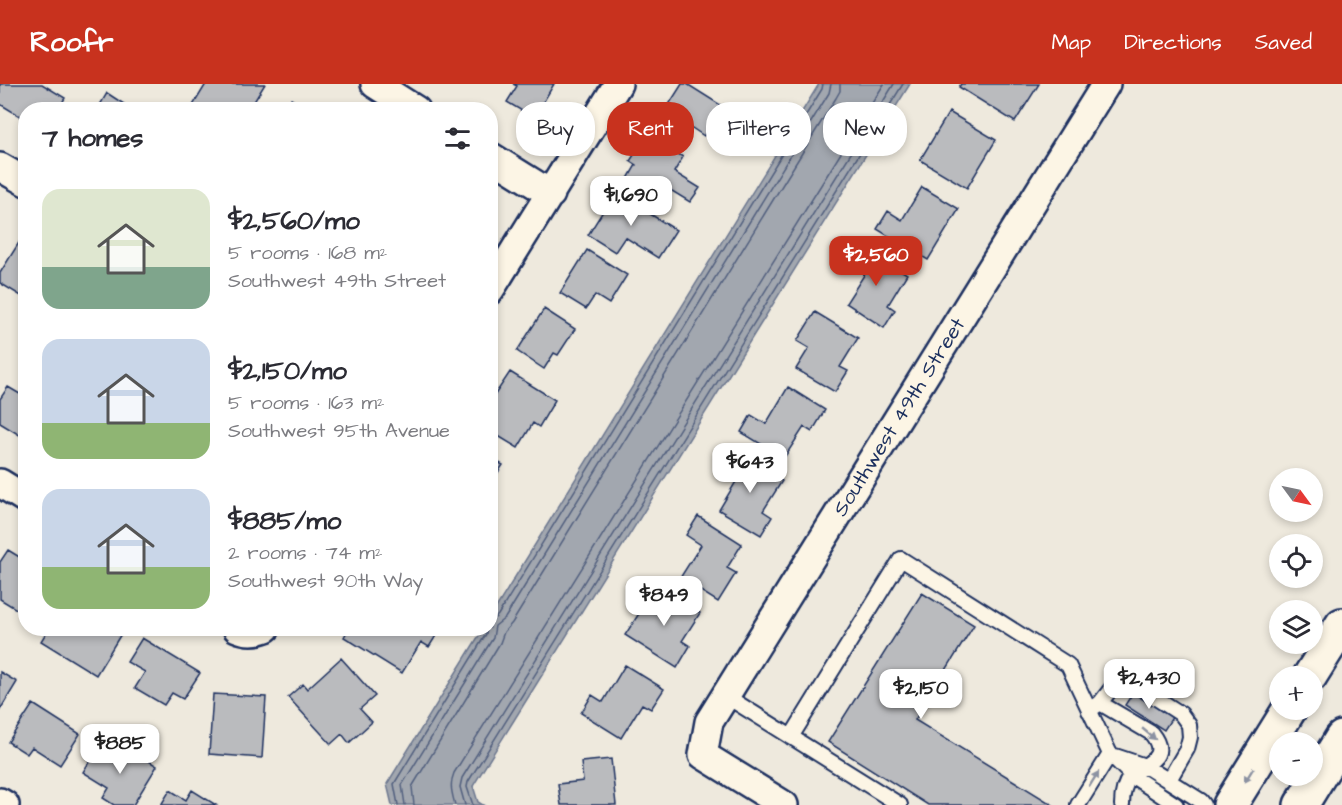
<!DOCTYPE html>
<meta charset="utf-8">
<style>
:root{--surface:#fff;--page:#f2f2f3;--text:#2b2b33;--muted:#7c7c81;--accent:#c8321e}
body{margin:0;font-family:"Architects Daughter",sans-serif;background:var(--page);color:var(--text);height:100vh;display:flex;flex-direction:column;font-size:22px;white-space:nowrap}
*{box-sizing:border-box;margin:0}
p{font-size:20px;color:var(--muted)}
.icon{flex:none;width:33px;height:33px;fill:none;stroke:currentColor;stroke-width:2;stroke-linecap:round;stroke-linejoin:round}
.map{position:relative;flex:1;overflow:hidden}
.drawer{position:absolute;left:18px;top:18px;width:480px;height:534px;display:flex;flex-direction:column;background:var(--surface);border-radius:24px;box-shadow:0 3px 9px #0003}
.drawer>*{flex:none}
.banner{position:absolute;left:516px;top:18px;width:570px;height:54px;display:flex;gap:12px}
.needle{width:39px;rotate:123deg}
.tools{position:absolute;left:1269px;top:384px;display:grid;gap:12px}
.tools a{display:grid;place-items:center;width:54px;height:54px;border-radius:50%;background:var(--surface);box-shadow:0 3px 9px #0003;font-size:30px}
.price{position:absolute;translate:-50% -51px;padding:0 14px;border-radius:12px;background:#fff;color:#222;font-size:20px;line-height:39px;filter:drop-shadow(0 2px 3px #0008)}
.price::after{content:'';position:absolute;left:50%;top:36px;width:18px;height:14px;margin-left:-9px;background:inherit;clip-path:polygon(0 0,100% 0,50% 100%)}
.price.active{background:var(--accent);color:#fff}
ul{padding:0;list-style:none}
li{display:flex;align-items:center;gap:18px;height:150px;padding:0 24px}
li span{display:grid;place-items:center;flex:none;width:168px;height:120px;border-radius:18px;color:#555}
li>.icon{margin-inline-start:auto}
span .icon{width:72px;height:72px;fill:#fffc;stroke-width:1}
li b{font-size:26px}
h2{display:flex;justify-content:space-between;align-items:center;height:72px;padding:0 24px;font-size:26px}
.tag{padding:0 21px;border-radius:24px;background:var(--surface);box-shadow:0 3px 9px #0003;font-size:21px;line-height:54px}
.tag.active{background:var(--accent);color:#fff}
header{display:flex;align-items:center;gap:36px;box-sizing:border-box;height:84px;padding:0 30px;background:var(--accent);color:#fff}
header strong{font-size:28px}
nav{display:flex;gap:33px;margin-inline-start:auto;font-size:21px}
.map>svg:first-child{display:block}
.water{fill:#a2a7af;stroke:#6c778f;stroke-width:1.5}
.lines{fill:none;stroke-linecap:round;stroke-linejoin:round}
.shore{stroke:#515f7e;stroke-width:1.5}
.building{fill:#babbbe;stroke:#1b2f5e;stroke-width:1.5}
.lane-casing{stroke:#1b2f5e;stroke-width:18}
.street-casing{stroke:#1b2f5e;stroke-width:32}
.primary-casing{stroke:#1b2f5e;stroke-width:38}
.lane{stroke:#fcf5e5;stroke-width:14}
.street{stroke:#fcf5e5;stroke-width:27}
.primary{stroke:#fcf5e5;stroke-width:33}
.oneway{fill:#8c92a2}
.labels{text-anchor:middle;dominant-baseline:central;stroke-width:4.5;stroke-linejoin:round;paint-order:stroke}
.street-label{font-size:21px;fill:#1b2f5e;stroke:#fcf5e5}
</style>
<header>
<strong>Roofr</strong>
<nav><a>Map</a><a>Directions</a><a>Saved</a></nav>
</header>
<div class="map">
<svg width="1342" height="721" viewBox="0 0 1342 721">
<rect width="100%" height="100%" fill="#eee9dd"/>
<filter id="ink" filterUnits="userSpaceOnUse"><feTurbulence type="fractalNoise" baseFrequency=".0167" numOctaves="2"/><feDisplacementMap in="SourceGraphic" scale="12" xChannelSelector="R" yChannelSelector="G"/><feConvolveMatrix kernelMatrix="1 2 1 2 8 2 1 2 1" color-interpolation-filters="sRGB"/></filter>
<g filter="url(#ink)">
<path class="water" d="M819,0H910L473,702L478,718L483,721H392L387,700L483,545L490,544L491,532Z"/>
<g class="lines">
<path class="shore" d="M490,534H495L498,531L822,5L823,0
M398,721L394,700L486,550L487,544
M405,721L402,701L493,554L495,542L505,534L829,9L831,0
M414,721L412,703L500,559L504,548L512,539L836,14L840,7V0
M455,721C452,709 449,701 454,689L884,0
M465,721L460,703L462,694L894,0
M473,721L467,703L468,698L903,0"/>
</g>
<path class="building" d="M0,0H42L65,14L58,26H26V36L0,20Z
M206,0H265L249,26H196L192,23Z
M513,0H554L534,34L507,18L517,2Z
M682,0H687L722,22L704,52L692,44L684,58L656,41Z
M961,0H1039L1015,38L959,3Z
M107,9L133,26H97Z
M291,15L308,26H284Z
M949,28L996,56L967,104L920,76Z
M647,51L683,73L674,88L700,104L690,118L659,99L650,113L626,98L636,81L630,77Z
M922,103L959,125L928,176L877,145L888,127L902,136Z
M615,108L676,146L658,174L625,153L615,168L588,151Z
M20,157L26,160V215L0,199V189Z
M864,163L907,190L888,221L895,226L884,244L846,219L866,188L853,181Z
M587,166L627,191L609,220L595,211L586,225L560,209Z
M544,225L575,245L558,271L554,269L544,285L517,267Z
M815,228L858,254L840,283L848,287L835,308L796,285L809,264L797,257Z
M510,288L555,316L539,343L533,339L518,364L490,347V318Z
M8,303L25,313L26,312V355L0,339V315Z
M788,303L825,326L812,348L804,343L784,374L741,348L751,331L766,340Z
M736,369L782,397L763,427L772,433L761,451L719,426L737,396L725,388Z
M490,374L503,381L490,400Z
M698,432L742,460L727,484L736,489L718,518L680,494L701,461L686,451Z
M8,466L26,477V480L22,486L26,488V531L0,515V478Z
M657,502L700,529L682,557L690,562L677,584L625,551Z
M922,509L974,541L915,636L1053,721H928L828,658Z
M49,544H123L124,545L96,591L41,557Z
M349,544H434L439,547L429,563L421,558L402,589L344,553Z
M142,554L200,589L183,615L172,609L164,621L135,604L145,588L127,578Z
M341,574L375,612L360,625L372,638L349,659L342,650L331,660L288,613L303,600L307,605Z
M625,581L664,605L651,625L642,620L621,654L581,629L592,611L603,618Z
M0,588L17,598L0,626Z
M1134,607L1173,632L1164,646L1125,621Z
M213,610L266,613L262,674L209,670Z
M33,620L80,650L60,681L32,663L27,670L8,658Z
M101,659L128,675L133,667L157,682L133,721H114L103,714L109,704L83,688Z
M611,675L616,721H561L558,700L583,697L581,678Z
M170,706L186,716L192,706L216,721H161Z"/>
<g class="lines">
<g class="lane-casing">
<path id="lane" d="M726,612L900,721
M1100,619L1151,649C1173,676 1140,680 1130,693C1124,701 1122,711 1122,721
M1089,627L1100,619L1114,601L1124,598L1136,601L1181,630L1189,641L1190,653L1187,665L1169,696
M791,653L901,475L1068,581L1110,670L1131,691L1176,721
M1115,672L1145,682L1201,717L1204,721
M1078,721L1110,670"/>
</g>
<g class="street-casing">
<path id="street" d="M375,0L416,26
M490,72L551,110
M0,83L26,98
M490,206L618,0
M0,399L26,415
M237,544C246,548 256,548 266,544
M0,718L5,721
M784,721L703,671L709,638L1106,0"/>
</g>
<g class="primary-casing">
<path id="primary" d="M1310,592L1342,541
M1230,721L1289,626
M1301,721L1342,654"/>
</g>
<use href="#lane" class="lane"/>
<use href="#street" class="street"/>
<use href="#primary" class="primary"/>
</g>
<defs><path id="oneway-solid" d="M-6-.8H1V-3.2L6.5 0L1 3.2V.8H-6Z" transform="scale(1.5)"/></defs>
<g class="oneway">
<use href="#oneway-solid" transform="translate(1149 650) rotate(40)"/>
<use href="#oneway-solid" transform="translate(1249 691) rotate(122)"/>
<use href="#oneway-solid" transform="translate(1094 695) rotate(-58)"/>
</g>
</g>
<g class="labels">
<g class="street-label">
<text transform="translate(899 333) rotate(-58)">Southwest 49th Street</text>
</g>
</g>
</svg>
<div class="tools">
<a><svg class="needle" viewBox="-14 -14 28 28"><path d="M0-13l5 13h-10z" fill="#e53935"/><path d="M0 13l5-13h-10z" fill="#7c7c81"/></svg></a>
<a><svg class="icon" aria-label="locate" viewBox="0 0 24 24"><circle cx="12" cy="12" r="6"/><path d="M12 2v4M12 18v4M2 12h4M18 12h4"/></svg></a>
<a><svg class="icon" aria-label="layers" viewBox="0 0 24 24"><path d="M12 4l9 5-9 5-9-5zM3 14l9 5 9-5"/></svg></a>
<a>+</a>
<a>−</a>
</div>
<b class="price" style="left:631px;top:143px">$1,690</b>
<b class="price active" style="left:876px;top:203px">$2,560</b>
<b class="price" style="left:750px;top:410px">$643</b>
<b class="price" style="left:664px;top:543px">$849</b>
<b class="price" style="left:1149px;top:626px">$2,430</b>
<b class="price" style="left:921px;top:636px">$2,150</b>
<b class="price" style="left:120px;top:691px">$885</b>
<div class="banner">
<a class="tag">Buy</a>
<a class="tag active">Rent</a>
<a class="tag">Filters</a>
<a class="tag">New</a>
</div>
<section class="drawer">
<h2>7 homes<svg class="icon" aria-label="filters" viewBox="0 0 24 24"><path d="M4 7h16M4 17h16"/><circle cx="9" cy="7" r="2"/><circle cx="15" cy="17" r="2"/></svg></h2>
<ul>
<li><span style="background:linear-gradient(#dfe7d0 65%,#7fa58c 0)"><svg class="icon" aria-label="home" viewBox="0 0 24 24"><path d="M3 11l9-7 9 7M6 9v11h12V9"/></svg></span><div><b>$2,560/mo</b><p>5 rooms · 168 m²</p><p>Southwest 49th Street</p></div></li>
<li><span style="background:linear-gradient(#c9d6e8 70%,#8fb573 0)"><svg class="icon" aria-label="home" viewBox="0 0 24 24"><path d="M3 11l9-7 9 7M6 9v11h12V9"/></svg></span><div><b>$2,150/mo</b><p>5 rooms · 163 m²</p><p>Southwest 95th Avenue</p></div></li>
<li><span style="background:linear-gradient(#c9d6e8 65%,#8fb573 0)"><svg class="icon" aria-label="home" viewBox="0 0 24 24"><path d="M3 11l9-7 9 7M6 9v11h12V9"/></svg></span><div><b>$885/mo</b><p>2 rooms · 74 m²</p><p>Southwest 90th Way</p></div></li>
</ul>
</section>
</div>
